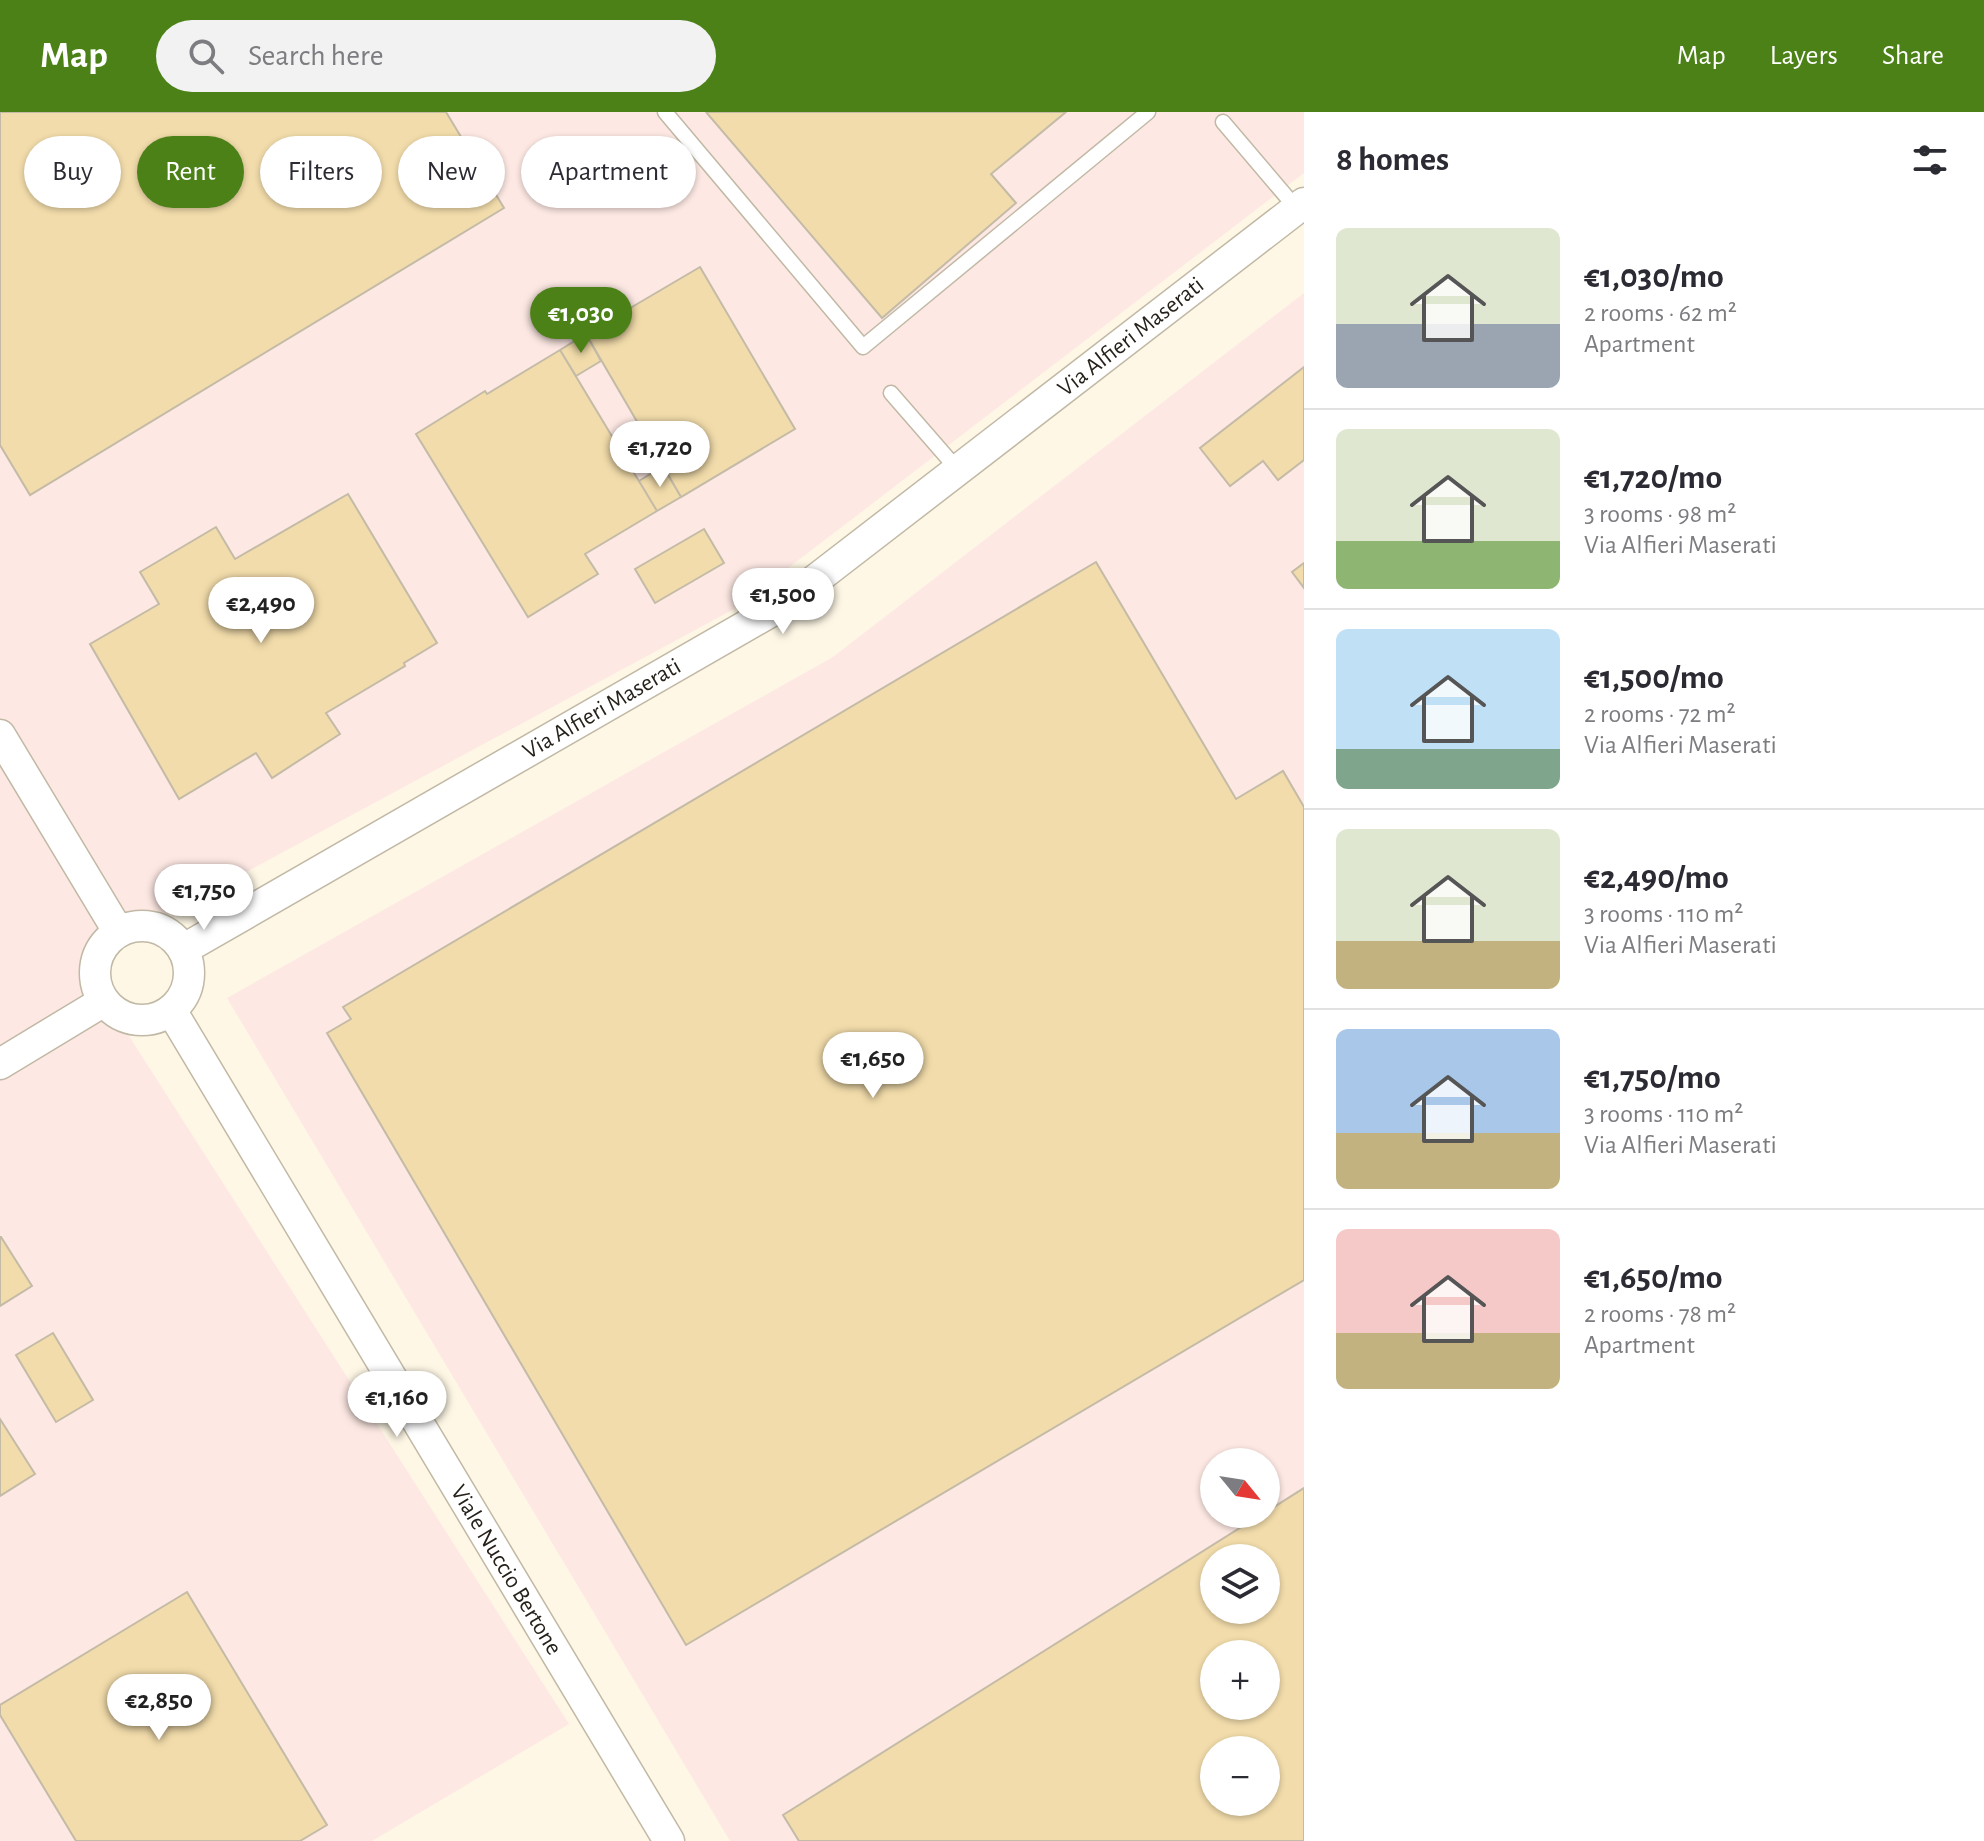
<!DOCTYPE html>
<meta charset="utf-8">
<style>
:root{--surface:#fff;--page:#f2f2f3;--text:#2b2b33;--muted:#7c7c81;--line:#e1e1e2;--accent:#4c8117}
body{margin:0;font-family:"Alegreya Sans",sans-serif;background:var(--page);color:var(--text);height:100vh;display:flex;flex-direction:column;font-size:30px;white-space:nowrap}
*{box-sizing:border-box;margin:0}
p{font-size:26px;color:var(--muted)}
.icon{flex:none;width:44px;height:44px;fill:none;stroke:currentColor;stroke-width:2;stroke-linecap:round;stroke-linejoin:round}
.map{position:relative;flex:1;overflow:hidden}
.sheet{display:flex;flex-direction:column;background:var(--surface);width:680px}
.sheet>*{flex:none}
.top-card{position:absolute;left:24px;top:24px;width:760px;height:72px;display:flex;gap:16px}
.needle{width:52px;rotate:120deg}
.buttons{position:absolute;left:1200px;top:1336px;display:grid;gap:16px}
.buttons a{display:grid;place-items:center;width:80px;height:80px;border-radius:50%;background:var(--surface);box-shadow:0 2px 6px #0004;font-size:40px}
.price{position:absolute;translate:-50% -68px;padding:0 18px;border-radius:28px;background:#fff;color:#222;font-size:26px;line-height:52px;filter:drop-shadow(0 2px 4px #0008)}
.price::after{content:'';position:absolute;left:50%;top:48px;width:24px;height:18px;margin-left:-12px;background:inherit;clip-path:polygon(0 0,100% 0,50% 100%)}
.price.selected{background:var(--accent);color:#fff}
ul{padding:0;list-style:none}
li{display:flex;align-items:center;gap:24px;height:200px;padding:0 32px}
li+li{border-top:2px solid var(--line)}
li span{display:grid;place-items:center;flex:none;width:224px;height:160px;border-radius:12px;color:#555}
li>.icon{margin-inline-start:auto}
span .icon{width:96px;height:96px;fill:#fffc;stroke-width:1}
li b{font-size:34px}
h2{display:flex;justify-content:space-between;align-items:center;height:96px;padding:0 32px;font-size:34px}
.pill{padding:0 28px;border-radius:36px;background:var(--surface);box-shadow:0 2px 6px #0004;font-size:28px;line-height:72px}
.pill.selected{background:var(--accent);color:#fff}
header{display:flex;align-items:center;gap:48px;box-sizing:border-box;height:112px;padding:0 40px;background:var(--accent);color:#fff}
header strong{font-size:38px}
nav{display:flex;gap:44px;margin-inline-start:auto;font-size:28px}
.search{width:560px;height:72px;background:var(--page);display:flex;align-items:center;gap:20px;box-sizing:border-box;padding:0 28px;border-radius:44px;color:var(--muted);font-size:30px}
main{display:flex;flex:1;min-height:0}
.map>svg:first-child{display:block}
.industrial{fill:#fde8e3;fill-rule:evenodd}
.building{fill:#f2dcab;stroke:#c4bba7;stroke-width:2;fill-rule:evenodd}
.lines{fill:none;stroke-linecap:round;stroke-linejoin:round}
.service-casing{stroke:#c1b9a5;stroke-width:17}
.minor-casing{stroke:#c1b9a5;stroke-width:33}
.service{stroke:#fff;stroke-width:14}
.minor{stroke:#fff;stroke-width:30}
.labels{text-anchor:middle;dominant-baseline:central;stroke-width:6;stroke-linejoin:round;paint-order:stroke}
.street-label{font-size:24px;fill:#26221b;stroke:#fff}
</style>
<header>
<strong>Map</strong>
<div class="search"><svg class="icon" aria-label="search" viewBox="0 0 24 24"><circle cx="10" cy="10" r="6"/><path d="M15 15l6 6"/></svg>Search here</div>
<nav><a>Map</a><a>Layers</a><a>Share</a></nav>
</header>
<main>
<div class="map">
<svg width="1304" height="1729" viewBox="0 0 1304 1729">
<rect width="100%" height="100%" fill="#fef7e6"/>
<path class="industrial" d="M0,0H1304V61L736,496L81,849L569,1612L372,1729H0Z
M1304,181V1729H730L227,886L833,545ZM1214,1350H1266V1402H1214ZM1214,1446H1266V1498H1214ZM1214,1542H1266V1594H1214ZM1214,1638H1266V1690H1214Z"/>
<path class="building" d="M0,0H446L504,96L30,383L0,333Z
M706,0H1066L991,62L1016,91L882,206Z
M700,155L795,317L681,385L586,222Z
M586,222L601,249L576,264L560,238Z
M560,238L657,399L585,442L598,462L528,505L416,322L485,279L487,282Z
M1304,255V348L1278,368L1263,349L1230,374L1200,336Z
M663,354L681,385L657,399L639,369Z
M348,382L437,531L404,551L405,554L326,601L340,622L272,666L256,641L179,687L90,532L159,492L140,460L216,415L235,447Z
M704,417L724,451L655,491L635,457Z
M1096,450L1236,687L1283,659L1304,695V1168L686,1533L327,921L351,907L343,895Z
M1304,451V476L1292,460Z
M0,1125H1L32,1174L0,1194Z
M53,1221L93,1288L56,1310L16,1243Z
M0,1307L35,1362L0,1384Z
M1304,1376V1729H799L783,1703L1262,1402H1266V1400ZM1214,1446H1266V1498H1214ZM1214,1542H1266V1594H1214ZM1214,1638H1266V1690H1214Z
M187,1480L327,1713L300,1729H76L0,1603V1593Z"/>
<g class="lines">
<g class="service-casing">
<path id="service" d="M665,0L863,235L1148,0
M1223,10L1297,97
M891,281L958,358"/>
</g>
<g class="minor-casing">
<path id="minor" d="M0,623L118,819
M95 861a47 47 0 1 1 94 0a47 47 0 1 1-94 0Z
M184,837L784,492L1304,91
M171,898L669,1729
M0,952L104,889"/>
</g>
<use href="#service" class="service"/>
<use href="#minor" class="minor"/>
</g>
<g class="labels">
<g class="street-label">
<text transform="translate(1131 225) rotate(-38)">Via Alfieri Maserati</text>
<text transform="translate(602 597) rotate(-30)">Via Alfieri Maserati</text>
<text transform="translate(506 1458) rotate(59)">Viale Nuccio Bertone</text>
</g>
</g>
</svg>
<div class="buttons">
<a><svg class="needle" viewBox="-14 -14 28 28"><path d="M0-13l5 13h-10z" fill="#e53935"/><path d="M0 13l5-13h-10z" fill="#7c7c81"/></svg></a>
<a><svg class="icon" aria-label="layers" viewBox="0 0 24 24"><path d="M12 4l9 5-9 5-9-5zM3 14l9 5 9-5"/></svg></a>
<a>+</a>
<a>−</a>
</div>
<b class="price selected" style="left:581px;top:243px">€1,030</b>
<b class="price" style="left:660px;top:377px">€1,720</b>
<b class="price" style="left:783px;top:524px">€1,500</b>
<b class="price" style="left:261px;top:533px">€2,490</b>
<b class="price" style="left:204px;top:820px">€1,750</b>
<b class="price" style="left:873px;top:988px">€1,650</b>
<b class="price" style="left:397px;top:1327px">€1,160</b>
<b class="price" style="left:159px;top:1630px">€2,850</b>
<div class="top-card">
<a class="pill">Buy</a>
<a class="pill selected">Rent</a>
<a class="pill">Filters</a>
<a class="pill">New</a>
<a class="pill">Apartment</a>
</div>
</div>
<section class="sheet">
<h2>8 homes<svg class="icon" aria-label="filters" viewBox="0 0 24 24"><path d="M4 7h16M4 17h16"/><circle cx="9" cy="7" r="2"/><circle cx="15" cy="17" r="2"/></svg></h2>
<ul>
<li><span style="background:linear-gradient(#dfe7d0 60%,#9aa5b1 0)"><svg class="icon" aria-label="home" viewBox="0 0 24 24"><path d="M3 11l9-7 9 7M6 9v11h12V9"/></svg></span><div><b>€1,030/mo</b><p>2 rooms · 62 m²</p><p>Apartment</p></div></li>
<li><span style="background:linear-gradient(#dfe7d0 70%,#8fb573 0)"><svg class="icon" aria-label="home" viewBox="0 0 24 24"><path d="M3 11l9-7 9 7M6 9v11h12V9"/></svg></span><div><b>€1,720/mo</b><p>3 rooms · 98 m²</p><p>Via Alfieri Maserati</p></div></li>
<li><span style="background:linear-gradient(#bfe0f5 75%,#7fa58c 0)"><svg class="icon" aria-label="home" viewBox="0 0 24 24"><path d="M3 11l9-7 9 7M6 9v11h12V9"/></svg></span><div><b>€1,500/mo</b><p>2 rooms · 72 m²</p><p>Via Alfieri Maserati</p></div></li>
<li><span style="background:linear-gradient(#dfe7d0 70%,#c2b280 0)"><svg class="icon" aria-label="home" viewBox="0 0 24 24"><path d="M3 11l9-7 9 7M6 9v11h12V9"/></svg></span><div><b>€2,490/mo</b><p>3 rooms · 110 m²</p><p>Via Alfieri Maserati</p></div></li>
<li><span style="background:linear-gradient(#a9c7e8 65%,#c2b280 0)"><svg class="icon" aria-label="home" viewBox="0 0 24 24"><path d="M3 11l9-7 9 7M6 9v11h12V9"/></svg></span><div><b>€1,750/mo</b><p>3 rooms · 110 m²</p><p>Via Alfieri Maserati</p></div></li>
<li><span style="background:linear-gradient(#f6c9c9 65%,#c2b280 0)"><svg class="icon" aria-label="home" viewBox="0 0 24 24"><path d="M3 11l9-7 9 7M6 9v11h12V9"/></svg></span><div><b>€1,650/mo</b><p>2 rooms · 78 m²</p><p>Apartment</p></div></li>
</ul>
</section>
</main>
